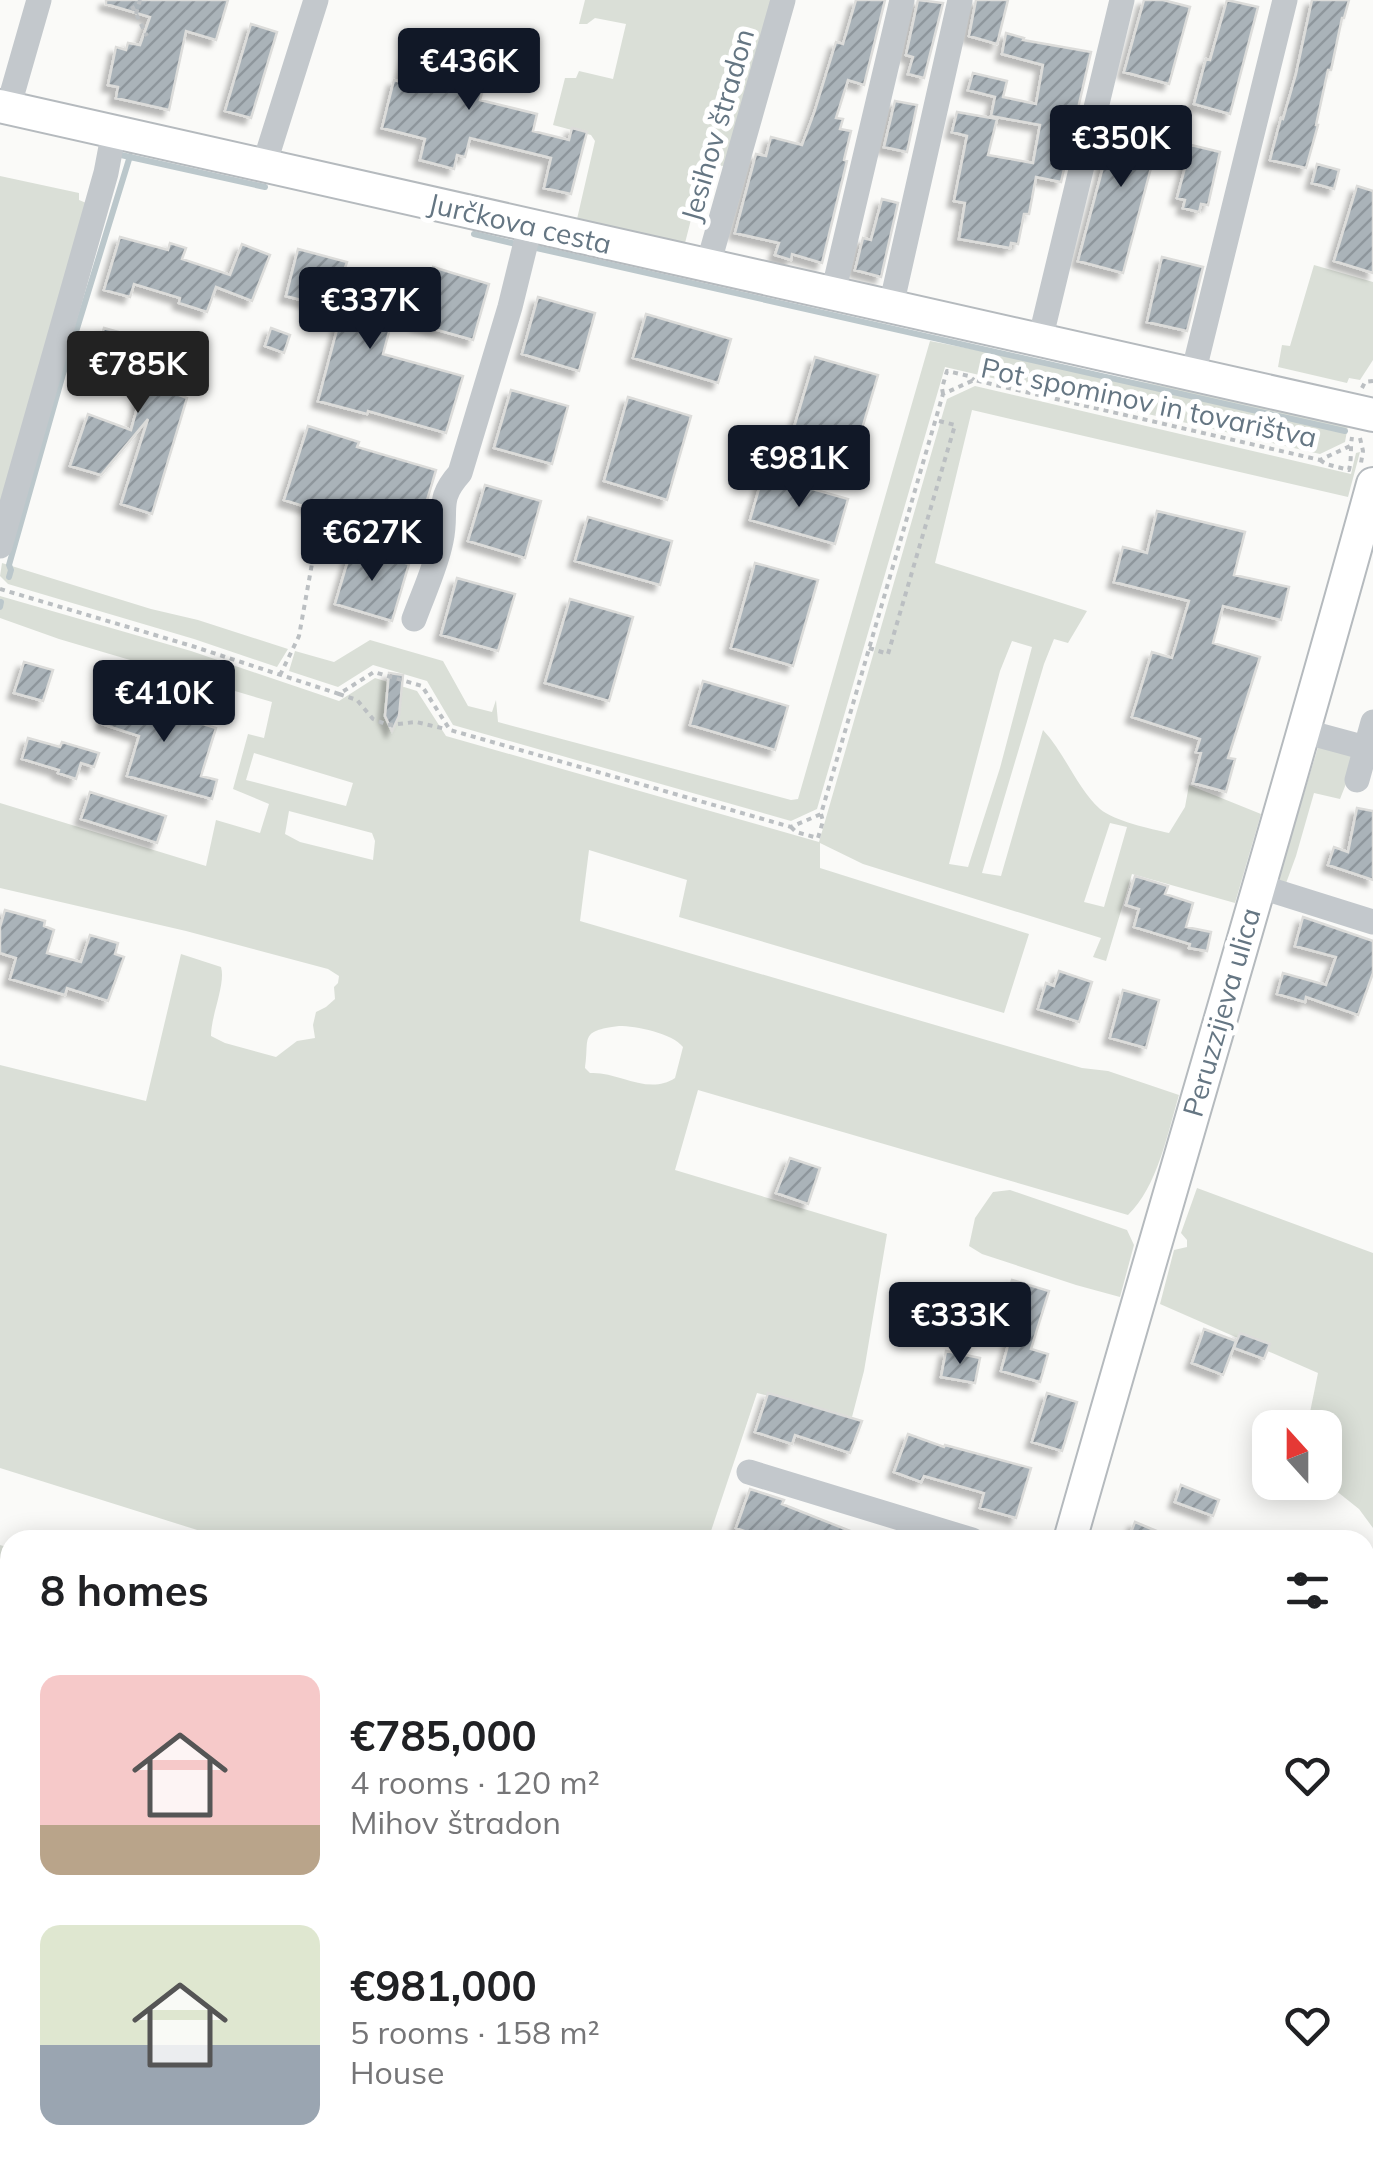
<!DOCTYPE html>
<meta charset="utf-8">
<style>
:root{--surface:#fff;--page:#f2f2f2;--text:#202124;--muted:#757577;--accent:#111827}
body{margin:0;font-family:Mulish,sans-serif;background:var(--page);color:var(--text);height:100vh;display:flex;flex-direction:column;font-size:38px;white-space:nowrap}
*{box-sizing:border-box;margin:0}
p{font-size:32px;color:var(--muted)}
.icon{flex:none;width:55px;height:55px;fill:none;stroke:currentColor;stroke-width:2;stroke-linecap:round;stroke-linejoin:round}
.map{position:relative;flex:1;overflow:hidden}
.panel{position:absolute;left:0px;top:1530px;width:1375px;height:640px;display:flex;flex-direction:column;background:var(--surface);border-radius:30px 30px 0 0;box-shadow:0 5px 25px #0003}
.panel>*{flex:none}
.needle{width:65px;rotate:339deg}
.buttons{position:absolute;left:1252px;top:1410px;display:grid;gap:20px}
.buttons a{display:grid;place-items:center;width:90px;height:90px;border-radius:20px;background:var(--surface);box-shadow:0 5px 25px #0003;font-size:50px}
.price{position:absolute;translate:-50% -85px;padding:0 22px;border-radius:10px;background:var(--accent);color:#fff;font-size:32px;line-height:65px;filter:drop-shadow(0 2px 5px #0008)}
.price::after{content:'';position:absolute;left:50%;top:60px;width:30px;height:22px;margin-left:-15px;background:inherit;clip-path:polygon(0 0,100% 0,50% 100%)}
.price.current{background:#222;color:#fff}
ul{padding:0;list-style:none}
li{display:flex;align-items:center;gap:30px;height:250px;padding:0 40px}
li span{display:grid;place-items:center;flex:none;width:280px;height:200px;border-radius:20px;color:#555}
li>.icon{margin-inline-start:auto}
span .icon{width:120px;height:120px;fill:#fffc;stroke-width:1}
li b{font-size:42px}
h2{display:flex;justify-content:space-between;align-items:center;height:120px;padding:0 40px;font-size:42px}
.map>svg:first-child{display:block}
.grass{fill:#dadfd7;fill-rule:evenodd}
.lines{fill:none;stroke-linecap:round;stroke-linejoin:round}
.stream{stroke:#bbc7cb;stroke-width:6}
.building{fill:url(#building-hatch);stroke:#dcdcda;stroke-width:2.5;filter:url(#shadow)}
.major-casing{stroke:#b5babe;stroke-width:36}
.path{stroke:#bbbfc2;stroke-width:4;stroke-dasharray:5 5;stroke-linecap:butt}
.minor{stroke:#c3c8cc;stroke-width:25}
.major{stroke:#fff;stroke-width:32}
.labels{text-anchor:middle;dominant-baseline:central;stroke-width:10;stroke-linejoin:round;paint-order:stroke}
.street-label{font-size:28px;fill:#657683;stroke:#fff}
</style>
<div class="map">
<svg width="1373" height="2170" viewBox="0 0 1373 2170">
<defs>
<pattern id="building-hatch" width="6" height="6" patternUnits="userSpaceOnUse" patternTransform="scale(2.5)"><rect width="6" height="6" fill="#aab3b9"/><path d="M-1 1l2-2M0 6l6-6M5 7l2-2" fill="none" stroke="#8e969c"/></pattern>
<filter id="shadow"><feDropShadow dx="-6" dy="6" stdDeviation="2.5" flood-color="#0004"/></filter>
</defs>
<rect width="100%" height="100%" fill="#fafaf8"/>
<path class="grass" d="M585,0H772L725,166L705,165L685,243L577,219L595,141L591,135L553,125L565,78H576L579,71L613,79L626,24L595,18L587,24H579Z
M0,176L79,193V200L91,205L0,503Z
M1314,265L1373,282V360L1360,380L1349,378L1347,383L1278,367L1282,345L1290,346Z
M930,341L1329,418L1348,425L1345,442L1320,454L945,367L817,809L791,821L453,725L427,681L373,665L338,687L289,671L295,651L334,662L370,640L443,661L468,706L492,712L496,700L498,722L791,800L798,799Z
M975,386L1351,474L1356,453L1360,452L1348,497L972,410L935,563L1087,611L1068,643L1054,639L1044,664L982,873L1001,876L1043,730C1065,753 1076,787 1100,809C1114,821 1151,829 1169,833L1185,807L1189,785L1261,814L1235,903L1132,874L1106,961L1093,957L1101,938L863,864L820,843V868L1029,934L1004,1013L679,917L687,880L589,850L580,921L1082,1068L1108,1071L1179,1095C1168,1132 1157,1188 1128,1215L698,1090L675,1170L887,1234L864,1371L852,1417L757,1393L708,1540H229L0,1468V1065L146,1101L181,954L221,967C226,984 211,1015 211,1036L225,1043L276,1057L297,1041L315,1038L313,1025L316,1012L326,1007L335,999L334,987L338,983L339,976L328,969L186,931L0,888V803L206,866L216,820L260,833L269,804L233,789L248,734L264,738L272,702L59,639L0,618V596L191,651L339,701L375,678L417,691L446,736L819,842L947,399ZM1012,641L1032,647L1000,768L968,867L949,864L1000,671ZM254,753L353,783L346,806L246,780ZM289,811L372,833L375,841L373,860L300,842L285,834ZM1110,823L1127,827L1104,907L1084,902ZM619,1026C636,1026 672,1033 683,1047L675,1078C648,1096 618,1071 590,1073L585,1068C590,1038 578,1031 619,1026Z
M2,563L151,609L198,620L288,649L277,667L194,639L8,584L0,576Z
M1319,744L1357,756L1340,799L1314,793L1296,856L1285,886L1277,882Z
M1197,1188L1373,1253V1528L1359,1509L1325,1482V1428L1307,1427L1318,1373L1160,1304L1174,1250L1187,1247V1240L1181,1233Z
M1010,1190L1127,1230L1134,1245L1120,1297L1076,1285L982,1254L969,1246L975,1218L993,1192Z
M0,1545L10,1548V2160H649L657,2169L680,2170H350L331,2164L328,2170H0Z
M1365,1718L1373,1721V1944L1365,1940Z
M1365,1951L1373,1955V2170H1295L1298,2160H1365Z
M1090,2160H1138L1164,2170H1087Z"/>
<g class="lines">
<path class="stream" d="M121,155L265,187
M474,234L520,245
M532,247L1345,431
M9,577L11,570L9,565L63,374L130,156
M0,607L1,602"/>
</g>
<path class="building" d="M106,0H228L216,40L186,31L169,110L116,98L118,87L108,85L116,47L126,50L128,43L140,45L150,17L106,4Z
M856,0H885L864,85L848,80L836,118L843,119L840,129L851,131L844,160L847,161L822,263L792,254L791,260L775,255L779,243L735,233L756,154L766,156L771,137L802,145L814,113L836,42L843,44Z
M918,0L943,3L924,78L908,74L913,57L906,55Z
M976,0H1008L997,44L969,36Z
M1144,0H1163L1190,7L1169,84L1124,72Z
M1227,0L1258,7L1230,114L1194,104L1206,59L1210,60Z
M1312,0H1349L1344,18H1342L1331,70H1328L1316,125H1318L1306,168L1270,160L1281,118L1283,119L1296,74Z
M251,24L277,32L251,118L225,111Z
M1006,33L1024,38L1023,40L1091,52L1061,182L1036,177L1029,214H1024L1018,244L1011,243L1010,248L959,239L965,203L954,201L967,136L952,132L957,112L997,119L988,155L1033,163L1040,125L991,116L995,97L968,90L973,73L1007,81L1003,97L1036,104L1043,65L1002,54Z
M412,36L492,57L480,100L537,114L533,131L569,140L572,128L587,132L571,194L544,188L551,158L470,138L465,157L457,155L454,169L420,160L425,139L382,128L394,80L400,82Z
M895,101L917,105L907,152L884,147Z
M1119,107L1164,119L1123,273L1078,261Z
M1191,145L1220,152L1208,205L1201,204L1199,212L1183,208L1185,200L1177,198Z
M1317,164L1339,170L1334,189L1312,183Z
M1357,186L1373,191V273L1334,261Z
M882,199L898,203L881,277L855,270L863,238L871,240Z
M120,237L168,250L170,243L186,248L182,259L230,275L242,244L270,255L252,301L216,287L207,312L179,303L180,298L134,284L130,297L104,290Z
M298,249L347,262L342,277L382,288L373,323L390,328L383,354L463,376L446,433L368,411L367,414L318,401L342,311L286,296Z
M1162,257L1203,267L1187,331L1147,322Z
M433,267L489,284L473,340L416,324Z
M538,297L595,313L579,371L522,354Z
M646,314L731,339L718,383L633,358Z
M104,328L191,352L179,395L187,398L152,514L121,504L148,419L101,475L70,466L88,414L131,430L146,376L94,362Z
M271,328L290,335L284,353L265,346Z
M815,357L878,375L853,459L790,441Z
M511,390L568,406L552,464L494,448Z
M628,397L691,416L667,500L604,481Z
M308,426L359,442L357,447L436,470L419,527L339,504L335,516L284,500Z
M763,475L848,499L835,544L750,520Z
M485,485L541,501L525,558L468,541Z
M1157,511L1245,532L1234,575L1289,587L1281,620L1223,606L1213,643L1260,657L1228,758L1235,759L1226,792L1193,783L1201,753L1196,752L1200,739L1132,717L1152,652L1172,658L1189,601L1114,582L1123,547L1147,553Z
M588,517L672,541L660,585L575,561Z
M352,547L409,564L392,621L335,604Z
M755,563L818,580L793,666L731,648Z
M457,578L515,594L498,651L441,635Z
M570,599L633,617L609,701L545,683Z
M24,662L53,670L43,701L14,693Z
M389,673L403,675L399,716L392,731L385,716Z
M703,681L788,706L775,750L690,725Z
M112,691L153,704L151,708L216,728L201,776L217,780L212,799L127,776L139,736L102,724Z
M28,738L60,747L62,742L99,753L94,767L81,763L76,779L58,773L59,770L22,759Z
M90,792L166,816L157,843L81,819Z
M1357,808L1373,811V880L1328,865L1334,847L1348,852Z
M1135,876L1168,886L1165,894L1193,903L1186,927L1211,932L1207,951L1189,948L1190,944L1134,927L1139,909L1126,905Z
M5,910L45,921L44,926L54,930L47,953L81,962L90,935L118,943L115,954L124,957L108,1001L67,988L65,995L10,979L16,958L0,953V927Z
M1303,917L1373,941V973L1358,1015L1306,997L1305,1002L1277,994L1283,973L1326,985L1336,957L1295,946Z
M1059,971L1092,982L1079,1022L1038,1009L1046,983L1054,986Z
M1123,990L1159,1000L1146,1048L1110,1038Z
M790,1158L820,1168L808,1204L776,1193Z
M1012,1280L1049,1291L1031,1349L1048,1354L1040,1382L1001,1371L1015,1320L1001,1316Z
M1204,1329L1236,1341L1223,1375L1192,1363Z
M1240,1333L1270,1344L1264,1359L1234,1348Z
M946,1351L980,1358L975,1383L941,1377Z
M768,1393L862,1421L850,1453L795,1435L792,1444L755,1432Z
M1047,1393L1077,1402L1062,1451L1032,1442Z
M908,1434L944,1447L945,1445L1031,1468L1016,1518L980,1508L984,1493L924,1476L921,1482L894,1472Z
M1181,1485L1219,1500L1213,1516L1175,1502Z
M750,1489L784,1500L782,1504L873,1540H768L736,1528Z
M1135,1522L1178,1540H1128Z"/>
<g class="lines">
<g class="major-casing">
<path id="major" d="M0,106L1373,415
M1070,1540C1170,1188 1276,837 1373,484
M888,2170L891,2160"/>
</g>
<path class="path" d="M132,6L147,36
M136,14L140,0
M1362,388L1365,382L1373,381
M943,394L942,388L947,371L969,376L974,380
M1360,438L1363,451L1361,463
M1320,460L1326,464L1349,470C1352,458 1350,448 1352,437
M0,589L192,646L339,694L374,672L422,686L450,730L791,827L821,814L943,394L974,380L1320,460L1350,446
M869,648L888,654L955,425L935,420
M280,675L299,636L320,519
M339,694L357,700L373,719L388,725L416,722L446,729
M791,827L796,832L818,838L823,821L821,814"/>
<path class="minor" d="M8,108L39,0
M264,165L316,0
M708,265L783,0
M833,293L902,0
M891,306L960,0
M1040,340L1122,0
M1193,374L1285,0
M0,546L106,173L114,131
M414,619C423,594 436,567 441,541C448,509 435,501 460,473L510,307L530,226
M1303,731L1366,748
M1357,780L1373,722
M1258,886L1373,922
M749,1472L972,1540
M1365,1947L1373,1950"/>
<use href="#major" class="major"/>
</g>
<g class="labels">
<g class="street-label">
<text transform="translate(717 125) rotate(-74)">Jesihov štradon</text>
<text transform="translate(520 223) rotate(13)">Jurčkova cesta</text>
<text transform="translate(1149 402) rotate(12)">Pot spominov in tovarištva</text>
<text transform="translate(1221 1012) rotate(-74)">Peruzzijeva ulica</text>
</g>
</g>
</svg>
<div class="buttons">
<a><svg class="needle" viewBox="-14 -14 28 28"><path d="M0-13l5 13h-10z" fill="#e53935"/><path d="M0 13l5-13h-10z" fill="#757577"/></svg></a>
</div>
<b class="price" style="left:469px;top:113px">€436K</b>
<b class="price" style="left:1121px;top:190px">€350K</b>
<b class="price" style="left:370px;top:352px">€337K</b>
<b class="price current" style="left:138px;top:416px">€785K</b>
<b class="price" style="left:799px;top:510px">€981K</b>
<b class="price" style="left:372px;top:584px">€627K</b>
<b class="price" style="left:164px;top:745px">€410K</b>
<b class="price" style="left:960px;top:1367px">€333K</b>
<section class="panel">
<h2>8 homes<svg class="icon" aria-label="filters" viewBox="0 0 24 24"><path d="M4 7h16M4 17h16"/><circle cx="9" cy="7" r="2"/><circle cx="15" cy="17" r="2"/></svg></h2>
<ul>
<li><span style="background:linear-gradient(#f6c9c9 75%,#b9a48a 0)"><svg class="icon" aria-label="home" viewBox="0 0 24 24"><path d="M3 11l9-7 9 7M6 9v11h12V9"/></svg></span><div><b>€785,000</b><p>4 rooms · 120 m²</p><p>Mihov štradon</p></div><svg class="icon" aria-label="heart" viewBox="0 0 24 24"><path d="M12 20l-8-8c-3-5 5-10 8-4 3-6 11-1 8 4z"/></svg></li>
<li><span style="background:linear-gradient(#dfe7d0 60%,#9aa5b1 0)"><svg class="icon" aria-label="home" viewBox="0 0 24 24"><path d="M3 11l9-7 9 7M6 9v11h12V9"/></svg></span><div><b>€981,000</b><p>5 rooms · 158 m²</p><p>House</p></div><svg class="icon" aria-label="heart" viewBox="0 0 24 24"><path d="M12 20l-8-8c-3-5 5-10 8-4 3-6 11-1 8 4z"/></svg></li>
</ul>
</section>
</div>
